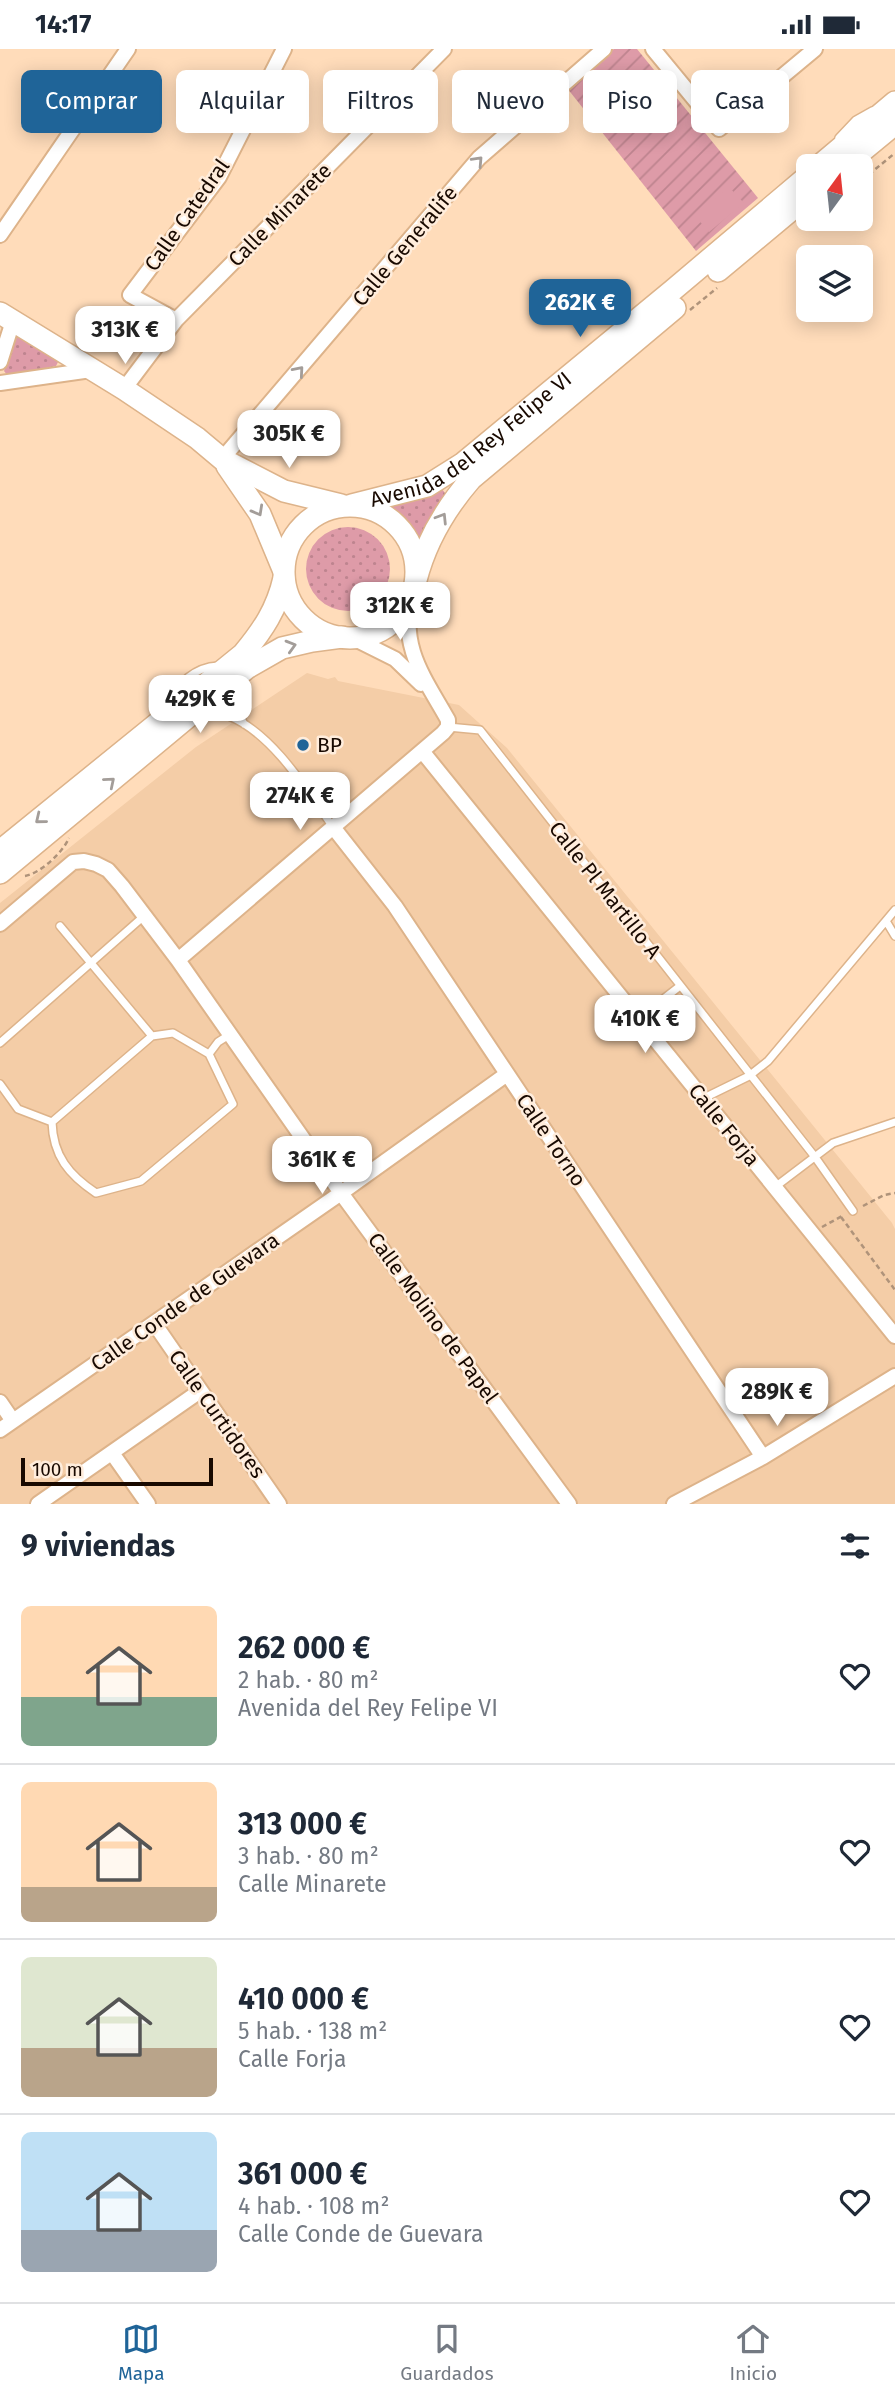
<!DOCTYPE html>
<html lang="es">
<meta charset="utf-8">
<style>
:root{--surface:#fff;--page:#f2f2f3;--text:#1f2937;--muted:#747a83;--line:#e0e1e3;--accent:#1f6498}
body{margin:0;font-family:"Fira Sans",sans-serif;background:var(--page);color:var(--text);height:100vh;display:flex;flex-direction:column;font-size:26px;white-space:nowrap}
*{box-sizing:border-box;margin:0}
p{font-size:23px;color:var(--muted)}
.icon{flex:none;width:38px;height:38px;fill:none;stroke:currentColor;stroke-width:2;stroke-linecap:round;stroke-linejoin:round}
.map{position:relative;height:1455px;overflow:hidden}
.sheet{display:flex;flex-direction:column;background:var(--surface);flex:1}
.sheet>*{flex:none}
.hud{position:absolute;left:21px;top:21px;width:854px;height:63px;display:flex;gap:14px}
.needle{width:46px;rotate:15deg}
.controls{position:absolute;left:796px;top:105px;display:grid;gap:14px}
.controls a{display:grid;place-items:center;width:77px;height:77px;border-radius:10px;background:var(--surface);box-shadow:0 4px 18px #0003;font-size:35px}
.scale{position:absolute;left:21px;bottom:18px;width:192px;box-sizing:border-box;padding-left:7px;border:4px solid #180900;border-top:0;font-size:19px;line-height:24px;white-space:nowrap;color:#180900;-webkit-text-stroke:5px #ffeddc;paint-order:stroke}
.price{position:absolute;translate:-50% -60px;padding:0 16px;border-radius:14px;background:#fff;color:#222;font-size:23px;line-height:46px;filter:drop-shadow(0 2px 4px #0008)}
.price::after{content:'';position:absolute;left:50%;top:42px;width:21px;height:16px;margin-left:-10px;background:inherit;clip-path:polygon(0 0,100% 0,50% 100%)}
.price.active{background:var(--accent);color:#fff}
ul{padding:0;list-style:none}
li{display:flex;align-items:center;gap:21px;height:175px;padding:0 21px}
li+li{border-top:2px solid var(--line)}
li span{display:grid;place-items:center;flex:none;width:196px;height:140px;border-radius:10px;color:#555}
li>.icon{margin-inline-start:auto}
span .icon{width:84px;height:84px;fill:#fffc;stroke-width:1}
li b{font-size:30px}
h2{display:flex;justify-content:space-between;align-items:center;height:84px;padding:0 21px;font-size:30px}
.chip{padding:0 24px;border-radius:10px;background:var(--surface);box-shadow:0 4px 18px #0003;font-size:24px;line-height:63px}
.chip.active{background:var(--accent);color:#fff}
.status{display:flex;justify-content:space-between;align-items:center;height:49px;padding:0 35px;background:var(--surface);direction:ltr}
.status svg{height:19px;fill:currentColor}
.dock{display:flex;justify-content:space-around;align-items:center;height:98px;border-top:2px solid var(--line);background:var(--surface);font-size:19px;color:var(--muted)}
.dock a{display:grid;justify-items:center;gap:4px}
.dock .active{color:var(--accent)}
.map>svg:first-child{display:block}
.built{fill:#f4cda7}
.grass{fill:url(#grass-dots)}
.garden{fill:url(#garden-furrows)}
.pitch{fill:#de9ba8}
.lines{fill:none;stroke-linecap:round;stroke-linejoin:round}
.lane-casing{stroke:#ddb38a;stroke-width:10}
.street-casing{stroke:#ddb38a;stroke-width:18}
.secondary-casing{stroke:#ddb38a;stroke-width:24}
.path{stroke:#af937a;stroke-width:2.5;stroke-dasharray:5 3.5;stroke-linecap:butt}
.lane{stroke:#fff;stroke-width:7}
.street{stroke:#fff;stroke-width:14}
.secondary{stroke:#fff;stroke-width:21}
.oneway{stroke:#a39d99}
.poi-dot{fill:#1f6498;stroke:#ffeddc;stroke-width:2.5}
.labels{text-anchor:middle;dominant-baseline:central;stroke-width:5;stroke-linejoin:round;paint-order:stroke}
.street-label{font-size:21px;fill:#180900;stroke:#ffeddc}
.poi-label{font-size:21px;fill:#180900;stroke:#ffeddc;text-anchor:start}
</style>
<div class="status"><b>14:17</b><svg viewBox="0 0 49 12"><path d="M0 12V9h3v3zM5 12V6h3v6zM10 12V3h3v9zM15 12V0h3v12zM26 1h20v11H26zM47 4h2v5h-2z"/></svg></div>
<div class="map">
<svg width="895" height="1455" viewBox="0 0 895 1455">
<defs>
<pattern id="grass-dots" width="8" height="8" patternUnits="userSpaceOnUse" patternTransform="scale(1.75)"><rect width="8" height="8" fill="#de9ba8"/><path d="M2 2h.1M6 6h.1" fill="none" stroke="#be848f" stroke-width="1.8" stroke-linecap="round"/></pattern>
<pattern id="garden-furrows" width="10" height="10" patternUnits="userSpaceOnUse" patternTransform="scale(1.75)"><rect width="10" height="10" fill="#de9ba8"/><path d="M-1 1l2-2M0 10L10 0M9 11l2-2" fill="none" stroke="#be848f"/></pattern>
</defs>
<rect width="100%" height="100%" fill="#ffdcba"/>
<path class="built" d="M307,624L328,630L335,628L338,632L459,656L507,699L892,1174L895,1180V1455H0V854L196,698Z"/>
<path class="grass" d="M18,285L59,311L56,317L8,327L4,322Z
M440,437L447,447L430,470L419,493L405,471L390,456Z
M306 520a42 42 0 1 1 84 0a42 42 0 1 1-84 0Z"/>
<path class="garden" d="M614,0H637L758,149L696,202L567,39Z"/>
<path class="pitch" d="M729,138L744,154L709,183L695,167Z"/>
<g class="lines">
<g class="lane-casing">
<path id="lane" d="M839,89L856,71L872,62
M240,633C236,650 235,660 244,675
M171,655C176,634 196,618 218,617
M202,662C211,663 220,663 229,667C272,684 307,741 333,778
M448,678L480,681L815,1108L853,1162
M886,872L895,887
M60,877L152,987
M639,969L680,937
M0,994L144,867
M209,1005L173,984L152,987L52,1073C53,1107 69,1126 96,1144L141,1132L233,1055L209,1005L218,993L229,986
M0,1035L18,1060L52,1073
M704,1049L749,1027L768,1012L895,861
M775,1138L833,1094L895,1073"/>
</g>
<g class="street-casing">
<path id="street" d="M653,0L719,80L815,0
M0,186L128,0
M176,271L130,246L219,128L284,0
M0,313L13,272
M0,334L91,321
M124,340L176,271L444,0
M222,410L479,109L604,0
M351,588L395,610L421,635
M422,702L895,1287
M333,778L395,857L763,1408
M0,875L73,813L84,812L96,815L108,821L122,837L178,911L341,1144L569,1455
M178,911L443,684L448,678V671C424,628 399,598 412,546
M154,1274L279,1455
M0,1353L13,1372
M0,1381L341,1144L507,1025
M112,1404L148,1455
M38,1455L200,1342
M674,1455L763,1408L895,1327"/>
</g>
<g class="secondary-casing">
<g id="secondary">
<path d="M819,117L895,53"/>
<path d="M844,117L895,75"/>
<path d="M718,222L808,147"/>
<path d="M0,264L124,340L197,389L222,410L284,442L341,456"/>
<path d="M227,417L260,465L283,520"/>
<path id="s1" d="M352,456L427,437L462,415L673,241L808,127"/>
<circle cx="350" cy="523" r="66"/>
<path d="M416,531C426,492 445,460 471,430L675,259"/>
<path d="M0,802L243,605C263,581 277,560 284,529"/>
<path d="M0,824L247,619L282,599L312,592L342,588"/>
</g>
</g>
<path class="path" d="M861,128L867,127L895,104
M690,261L717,239
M25,827C41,824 63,803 69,789
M863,1157L884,1146L895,1144
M841,1168L895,1241
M822,1178L844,1166"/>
<use href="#lane" class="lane"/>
<use href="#street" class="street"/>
<use href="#secondary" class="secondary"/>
</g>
<defs><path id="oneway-chevron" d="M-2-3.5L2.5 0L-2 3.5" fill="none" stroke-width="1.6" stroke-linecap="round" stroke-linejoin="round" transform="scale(1.75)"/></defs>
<g class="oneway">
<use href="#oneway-chevron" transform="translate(478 112) rotate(-47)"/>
<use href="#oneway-chevron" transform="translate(299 322) rotate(-49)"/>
<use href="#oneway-chevron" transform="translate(258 462) rotate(61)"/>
<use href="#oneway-chevron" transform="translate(442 469) rotate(-58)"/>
<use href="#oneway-chevron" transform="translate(291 597) rotate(-16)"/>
<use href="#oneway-chevron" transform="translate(110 733) rotate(-40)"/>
<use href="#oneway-chevron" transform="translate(40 770) rotate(141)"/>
</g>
<circle class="poi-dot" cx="303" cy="696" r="7"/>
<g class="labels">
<g class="street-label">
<text transform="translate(187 166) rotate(-55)">Calle Catedral</text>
<text transform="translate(280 166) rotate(-45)">Calle Minarete</text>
<text transform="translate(405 197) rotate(-50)">Calle Generalife</text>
<text stroke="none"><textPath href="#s1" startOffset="138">Avenida del Rey Felipe VI</textPath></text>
<text transform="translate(605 841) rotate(52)">Calle Pl Martillo A</text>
<text transform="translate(724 1076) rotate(51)">Calle Forja</text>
<text transform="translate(551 1091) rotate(56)">Calle Torno</text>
<text transform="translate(185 1253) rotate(-35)">Calle Conde de Guevara</text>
<text transform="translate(433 1269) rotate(54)">Calle Molino de Papel</text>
<text transform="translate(217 1365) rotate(55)">Calle Curtidores</text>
</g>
<g class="poi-label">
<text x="317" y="696">BP</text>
</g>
</g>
</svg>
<div class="controls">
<a><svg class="needle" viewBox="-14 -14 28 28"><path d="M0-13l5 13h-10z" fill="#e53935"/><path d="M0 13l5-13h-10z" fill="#747a83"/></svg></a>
<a><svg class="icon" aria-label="layers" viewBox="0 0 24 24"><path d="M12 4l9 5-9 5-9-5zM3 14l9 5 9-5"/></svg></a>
</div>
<div class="scale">100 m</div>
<b class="price active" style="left:580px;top:290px">262K €</b>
<b class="price" style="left:125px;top:317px">313K €</b>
<b class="price" style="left:289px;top:421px">305K €</b>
<b class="price" style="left:400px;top:593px">312K €</b>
<b class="price" style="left:200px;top:686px">429K €</b>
<b class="price" style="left:300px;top:783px">274K €</b>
<b class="price" style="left:645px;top:1006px">410K €</b>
<b class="price" style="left:322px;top:1147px">361K €</b>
<b class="price" style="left:777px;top:1379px">289K €</b>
<div class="hud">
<a class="chip active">Comprar</a>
<a class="chip">Alquilar</a>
<a class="chip">Filtros</a>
<a class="chip">Nuevo</a>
<a class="chip">Piso</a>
<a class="chip">Casa</a>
</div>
</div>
<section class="sheet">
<h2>9 viviendas<svg class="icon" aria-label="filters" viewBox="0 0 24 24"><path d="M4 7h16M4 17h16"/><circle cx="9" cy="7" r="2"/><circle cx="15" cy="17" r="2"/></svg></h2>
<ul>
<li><span style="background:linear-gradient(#ffd9b3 65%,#7fa58c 0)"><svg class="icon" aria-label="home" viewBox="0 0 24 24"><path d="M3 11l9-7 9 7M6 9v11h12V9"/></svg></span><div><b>262 000 €</b><p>2 hab. · 80 m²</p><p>Avenida del Rey Felipe VI</p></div><svg class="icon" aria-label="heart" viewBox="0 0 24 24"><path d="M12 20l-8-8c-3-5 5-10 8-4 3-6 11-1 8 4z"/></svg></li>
<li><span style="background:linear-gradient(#ffd9b3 75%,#b9a48a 0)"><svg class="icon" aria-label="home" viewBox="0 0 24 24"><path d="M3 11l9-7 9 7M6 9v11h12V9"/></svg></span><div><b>313 000 €</b><p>3 hab. · 80 m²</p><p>Calle Minarete</p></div><svg class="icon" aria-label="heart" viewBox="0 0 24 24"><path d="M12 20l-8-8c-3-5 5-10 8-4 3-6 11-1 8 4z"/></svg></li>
<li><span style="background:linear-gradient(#dfe7d0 65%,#b9a48a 0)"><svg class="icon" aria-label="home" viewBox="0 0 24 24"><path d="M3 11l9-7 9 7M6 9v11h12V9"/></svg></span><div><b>410 000 €</b><p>5 hab. · 138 m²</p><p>Calle Forja</p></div><svg class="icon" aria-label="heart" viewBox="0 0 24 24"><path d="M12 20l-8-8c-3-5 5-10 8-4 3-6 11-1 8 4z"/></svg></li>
<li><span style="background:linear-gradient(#bfe0f5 70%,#9aa5b1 0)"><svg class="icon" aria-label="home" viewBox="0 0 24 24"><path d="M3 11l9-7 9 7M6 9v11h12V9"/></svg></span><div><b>361 000 €</b><p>4 hab. · 108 m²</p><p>Calle Conde de Guevara</p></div><svg class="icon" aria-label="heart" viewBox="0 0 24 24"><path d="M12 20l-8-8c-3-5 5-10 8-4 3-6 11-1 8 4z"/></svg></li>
</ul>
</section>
<nav class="dock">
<a class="active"><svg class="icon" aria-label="map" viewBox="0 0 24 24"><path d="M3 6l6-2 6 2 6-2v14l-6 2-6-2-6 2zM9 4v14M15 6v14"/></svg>Mapa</a>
<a><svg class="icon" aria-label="saved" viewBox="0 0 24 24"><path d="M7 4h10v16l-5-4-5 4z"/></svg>Guardados</a>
<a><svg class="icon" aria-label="home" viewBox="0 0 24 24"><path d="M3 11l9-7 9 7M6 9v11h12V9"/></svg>Inicio</a>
</nav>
